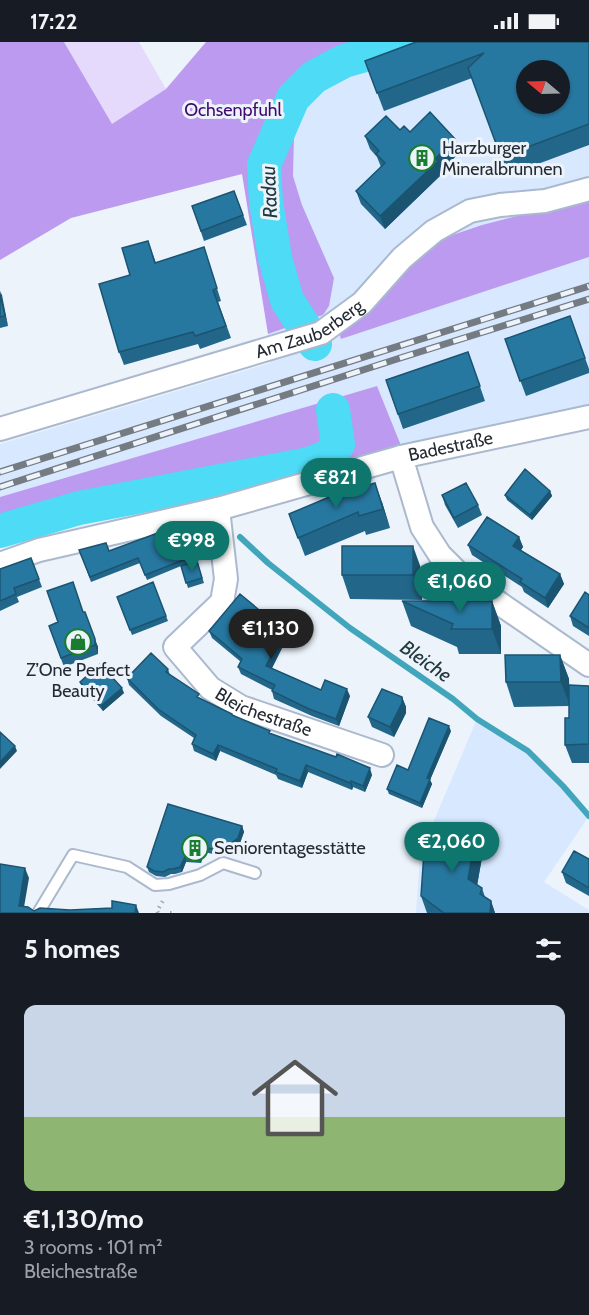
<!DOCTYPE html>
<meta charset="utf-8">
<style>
:root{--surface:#171b24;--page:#242831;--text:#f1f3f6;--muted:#9ea1a6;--accent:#0f766e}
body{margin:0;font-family:Cabin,sans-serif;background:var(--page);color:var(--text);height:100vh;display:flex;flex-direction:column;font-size:22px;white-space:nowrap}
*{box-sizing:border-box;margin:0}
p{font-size:20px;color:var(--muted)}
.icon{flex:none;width:33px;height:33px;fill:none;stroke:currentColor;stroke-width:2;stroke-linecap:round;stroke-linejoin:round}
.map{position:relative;height:871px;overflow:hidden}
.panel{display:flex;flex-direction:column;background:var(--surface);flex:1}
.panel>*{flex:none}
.needle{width:39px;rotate:289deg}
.buttons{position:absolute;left:516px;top:18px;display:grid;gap:12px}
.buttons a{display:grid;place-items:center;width:54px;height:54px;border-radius:50%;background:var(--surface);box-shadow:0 2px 4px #0004;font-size:30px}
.price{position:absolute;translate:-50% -51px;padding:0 14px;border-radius:21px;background:var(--accent);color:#fff;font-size:20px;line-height:39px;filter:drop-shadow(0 2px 3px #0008)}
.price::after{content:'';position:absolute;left:50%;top:36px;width:18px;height:14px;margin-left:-9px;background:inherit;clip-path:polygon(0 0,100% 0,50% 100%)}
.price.selected{background:#222;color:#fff}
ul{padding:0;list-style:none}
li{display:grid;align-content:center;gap:12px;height:318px;padding:0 24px}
li span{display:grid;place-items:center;height:186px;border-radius:12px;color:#555}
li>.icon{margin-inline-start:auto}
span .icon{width:108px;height:108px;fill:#fffc;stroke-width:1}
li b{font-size:26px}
h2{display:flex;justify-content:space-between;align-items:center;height:72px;padding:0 24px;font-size:26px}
.status{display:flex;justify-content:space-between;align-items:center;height:42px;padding:0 30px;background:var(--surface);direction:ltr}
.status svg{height:16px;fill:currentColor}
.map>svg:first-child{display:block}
.built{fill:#d8e8ff;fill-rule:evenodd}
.green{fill:#e6dafc}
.forest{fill:#bb9aef}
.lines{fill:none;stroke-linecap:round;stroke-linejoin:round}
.stream{stroke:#41a6bc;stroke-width:6}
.river{stroke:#4ddbf6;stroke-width:34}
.service-casing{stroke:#abb9ce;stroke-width:14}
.minor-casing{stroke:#abb9ce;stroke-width:26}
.path{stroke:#9fa6ae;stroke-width:4;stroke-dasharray:1.5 4.5;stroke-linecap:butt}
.service{stroke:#fff;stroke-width:10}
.minor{stroke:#fff;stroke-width:22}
.rail-casing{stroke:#757b83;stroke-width:7}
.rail{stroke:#ecf3fb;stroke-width:4.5;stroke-dasharray:14;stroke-linecap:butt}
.wall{fill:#22678a}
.shaded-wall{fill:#1b5471}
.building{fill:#2778a1;stroke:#1b5471;stroke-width:1.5;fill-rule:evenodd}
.labels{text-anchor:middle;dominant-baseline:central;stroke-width:6;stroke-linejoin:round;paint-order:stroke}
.park-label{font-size:18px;fill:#40096f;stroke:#ecf3fb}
.poi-label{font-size:18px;fill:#252b33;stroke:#ecf3fb;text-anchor:start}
.street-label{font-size:18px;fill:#252b33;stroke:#ecf3fb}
.water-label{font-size:20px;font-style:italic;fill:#21393e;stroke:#ecf3fb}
</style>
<div class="status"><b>17:22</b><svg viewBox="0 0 49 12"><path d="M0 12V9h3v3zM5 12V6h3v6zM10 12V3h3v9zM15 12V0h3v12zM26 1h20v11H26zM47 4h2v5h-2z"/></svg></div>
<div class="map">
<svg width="589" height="871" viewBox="0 0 589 871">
<rect width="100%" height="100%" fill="#ecf3fb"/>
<path class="built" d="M402,0H589V155L482,183L341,297L589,215V362L402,406L377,344L0,455V402L270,321L268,292L323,273L334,236L302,163L293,134L294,95L299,74L312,54L388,15ZM526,28H560V62H526Z
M477,677L528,709L563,744L589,774L544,840L589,868L588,871H416L420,812Z"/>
<path class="green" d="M64,0H139L166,47L112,83Z"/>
<path class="forest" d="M0,0H64L112,82L166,47L206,0H402L388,15L312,54L299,74L294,95L293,134L302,163L334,236L329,264L323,273L268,292L242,132L71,176L0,218Z
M589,155V215L341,297L340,294L341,290L408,222L432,200L482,183Z
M377,344L402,406L50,483L0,500V455Z"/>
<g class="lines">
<path class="stream" d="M240,495L268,521L350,586L453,657L477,677L528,709L563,744L589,774"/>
<path class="river" d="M315,302L287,258L275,216L266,160L264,123L293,56L314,35L344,19L412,0
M0,489L79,466L309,422L329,414L338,402L333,368"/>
<g class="service-casing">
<path id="service" d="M38,871L73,813L127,825L155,843L169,842L200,833L223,821L255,831"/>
</g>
<g class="minor-casing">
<g id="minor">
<path id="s1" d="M0,387L321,291L362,261L402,216L434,189L470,169L500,163L545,159L589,147"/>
<path d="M401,415L422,485L440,513L464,537L589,623"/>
<path id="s2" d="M218,467L226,537L222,560L175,605L210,646L241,665L382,713"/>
<path id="s3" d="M0,522L39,508L218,467L401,415L589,375"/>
</g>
</g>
<path class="path" d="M158,871L157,869L164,857
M170,871H175"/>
<use href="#service" class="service"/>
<use href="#minor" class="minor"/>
<g class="rail-casing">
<path id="rail" d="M0,430L589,244
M0,445L397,317L589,257"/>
</g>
<use href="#rail" class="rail"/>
</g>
<path class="wall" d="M589,0V103L508,133L472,36L384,69L365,19Z
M400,88L410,90L460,110L441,129L442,132L385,187L361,162L356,149L381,125L377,115L370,107L365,94Z
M234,149L247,183L204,199L192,164Z
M148,199L156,221L204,205L221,259L218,260L231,296L200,307L198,302L124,323L119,310L130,233Z
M0,249L8,284L0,286Z
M570,274L589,327V331L526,354L505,297Z
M468,310L485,359L403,387L386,338Z
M550,449L552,454L532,478L507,458L505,453Z
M442,453L478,463L482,473L458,486L445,463Z
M382,460L390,486L366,493L365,489L305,514L289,472Z
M174,485L188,522L197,519L204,541L188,546L181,524L147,538L140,521L91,540L79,508L109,509Z
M519,495L523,505L521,508L560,532L564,542L548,566L524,550L522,545L472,513L468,503Z
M31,516L42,545L17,555L19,560L0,569V527Z
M422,529V558L350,557L342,533Z
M153,540L168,579L132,593L117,555Z
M589,553V594L573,584L570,574Z
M402,559H492L501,584V612H459L457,605L411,584Z
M83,570L98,605V612L64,625L49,584Z
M260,575L253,583L283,604L272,626L321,648L350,654L339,684L312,674L274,657L272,649V648L241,632L238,625L241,620L212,596L209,589Z
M560,613L569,637V644H589V721H572L565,703L569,676V664L514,665L506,640Z
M168,627L170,633L200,657L232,672L233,674L270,691L372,733L365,750L353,745L352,748L308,730L302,746L278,737L276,733L220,709L216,719L194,709L192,702L194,696L161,674L129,643L127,636Z
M80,640L124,651L103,669L82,645Z
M402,655L406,665V671L394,695L372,685L368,675Z
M451,689L430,738L432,742L422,766L389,752L387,747Z
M242,784L244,790L240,801L222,814L204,810L201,821L186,820L182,830L175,832H171L165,835L156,834L149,830L147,825Z
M483,810L477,843L482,846L485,855L491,859L495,871H427L421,854Z
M589,817V854L566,841L562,830Z"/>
<path class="shaded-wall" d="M455,97L460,110L441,129L442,132L385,187L380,174L435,117Z
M0,249L2,253L8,284L5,274Z
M375,441L382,460L390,486L383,467Z
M550,449L552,454L532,478L530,473Z
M519,495L523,505L517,514L513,504Z
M413,504L422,529V558L413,533Z
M560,532L564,542L548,566L545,556Z
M492,559L501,584V612L492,587Z
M258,567L260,575L250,587L247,580Z
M95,597L98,605V612L95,603Z
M280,597L283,604L269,632L266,624Z
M560,613L569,637L570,664L561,640Z
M122,646L124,651L103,669L101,664Z
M347,647L350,654L339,684L336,677Z
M402,655L406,665V671L394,695L390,685Z
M449,684L451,689L430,738L432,742L422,766L420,761L427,736Z
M218,703L220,709L216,719L213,712Z
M15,704L17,709L0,727V720Z
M306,723L308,730L302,746L300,739Z
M370,726L372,733L365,750L363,744Z
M351,739L353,745L352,748L350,741Z
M242,784L244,790L240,801L222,814L220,809Z
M476,792L483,810L475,855L468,837Z
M203,805L204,810L201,821L199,816Z
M185,815L186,820L182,830L180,825Z
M25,826L29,836L23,871L19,864Z
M491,859L495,871H490Z
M136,863L139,871H135Z"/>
<path class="building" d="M416,0H589V82L501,115L468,26L484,11L377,51L365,19ZM526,28H560V62H526Z
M430,70L455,97L435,117L438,119L380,174L356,149L385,121L376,112L379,109L365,94L386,74L400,88L404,84L410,90Z
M234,149L243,173L201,189L192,164Z
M148,199L155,221L204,205L217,246L213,248L226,284L195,294L193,290L119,310L99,242L130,233L122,206Z
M0,252L5,274L0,275Z
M570,274L585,316L520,339L505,297Z
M468,310L480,344L398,372L386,338Z
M525,427L550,449L530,473L505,453Z
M375,441L383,467L359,474L358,470L298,496L289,472L327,456Z
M466,441L478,463L454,476L442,453Z
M487,475L519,495L513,504L560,532L545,556L520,540L522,537L468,503Z
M174,485L186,517L145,533L138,516L90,535L79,508L106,501L109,509Z
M342,504H413V533H342Z
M31,516L39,537L14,546L16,552L0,559V527Z
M197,519L202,536L186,541L181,524Z
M73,540L83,570H85L95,597V603L61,616L49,584L58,580L47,549Z
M153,540L166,574L130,588L117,555Z
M585,550L589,553V586L570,574Z
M240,552L258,567L247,580L280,597L266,624L321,648L325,638L347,647L336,677L309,667L272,649L275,643L238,625L242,617L209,589Z
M402,559H492V587H451L453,582Z
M151,611L168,627L166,630L199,652L197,655L232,672V673L270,689L269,691L336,715L337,712L370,726L363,744L351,739L350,741L306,723L300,739L276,730L277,727L218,703L213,712L192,702L196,693L158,667L127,636Z
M505,613H560L561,640H506Z
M100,622L122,646L101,664L80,640Z
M569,643L589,644V702L565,703V676H569Z
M382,647L402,655V661L390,685L368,675Z
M429,676L449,684L427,736L430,737L420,761L387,747L397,723L408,728Z
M0,690L15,704L0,720Z
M168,762L242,784L238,796L220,809L203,805L199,816L185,815L180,825L173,827H169L163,830L154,829L147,825Z
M454,784L476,792L468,837L482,846L480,852L491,859L490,871H444L421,854L425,795Z
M574,809L589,817V846L562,830Z
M0,822L25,826L19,864L28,865L34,869L40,866L70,868L112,866V859L136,863L135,871H0Z"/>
<defs>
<g id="building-ring" transform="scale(1.35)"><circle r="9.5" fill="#ecf3fb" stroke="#1a7c2f" stroke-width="1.5"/><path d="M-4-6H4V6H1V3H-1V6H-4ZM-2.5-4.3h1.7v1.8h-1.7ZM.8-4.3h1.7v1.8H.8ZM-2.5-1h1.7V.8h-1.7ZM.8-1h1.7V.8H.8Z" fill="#1a7c2f"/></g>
<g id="shop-ring" transform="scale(1.35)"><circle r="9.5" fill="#ecf3fb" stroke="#1a7c2f" stroke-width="1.5"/><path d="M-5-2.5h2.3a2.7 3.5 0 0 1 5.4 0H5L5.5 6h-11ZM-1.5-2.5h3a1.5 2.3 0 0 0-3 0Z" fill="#1a7c2f"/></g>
</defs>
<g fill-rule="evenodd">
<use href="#building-ring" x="422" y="116"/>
<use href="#shop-ring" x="78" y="600"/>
<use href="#building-ring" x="195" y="806"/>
</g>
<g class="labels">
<g class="park-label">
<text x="233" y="68">Ochsenpfuhl</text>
</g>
<g class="poi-label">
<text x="442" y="106">Harzburger<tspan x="442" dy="21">Mineralbrunnen</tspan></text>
<text x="78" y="628" text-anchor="middle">Z’One Perfect<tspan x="78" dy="21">Beauty</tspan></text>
<text x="214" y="806">Seniorentagesstätte</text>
</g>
<g class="street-label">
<text stroke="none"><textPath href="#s1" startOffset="326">Am Zauberberg</textPath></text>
<text stroke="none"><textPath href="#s3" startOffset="466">Badestraße</textPath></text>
<text stroke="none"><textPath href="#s2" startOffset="272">Bleichestraße</textPath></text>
</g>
<g class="water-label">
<text transform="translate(269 150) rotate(-93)">Radau</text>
<text transform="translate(426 619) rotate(35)">Bleiche</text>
</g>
</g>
</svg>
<div class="buttons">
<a><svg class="needle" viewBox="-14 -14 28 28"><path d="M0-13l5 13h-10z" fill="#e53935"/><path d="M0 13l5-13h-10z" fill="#9ea1a6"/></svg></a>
</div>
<b class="price" style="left:336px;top:467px">€821</b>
<b class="price" style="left:192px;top:530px">€998</b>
<b class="price" style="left:460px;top:571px">€1,060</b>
<b class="price selected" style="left:271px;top:618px">€1,130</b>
<b class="price" style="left:452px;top:831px">€2,060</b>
</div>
<section class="panel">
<h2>5 homes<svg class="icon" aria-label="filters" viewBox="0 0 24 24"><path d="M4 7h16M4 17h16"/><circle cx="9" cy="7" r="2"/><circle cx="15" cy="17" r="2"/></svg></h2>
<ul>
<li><span style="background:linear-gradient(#c9d6e8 60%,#8fb573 0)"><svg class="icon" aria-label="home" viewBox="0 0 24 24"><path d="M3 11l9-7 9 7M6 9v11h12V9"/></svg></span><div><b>€1,130/mo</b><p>3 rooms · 101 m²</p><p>Bleichestraße</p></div></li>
</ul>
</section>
